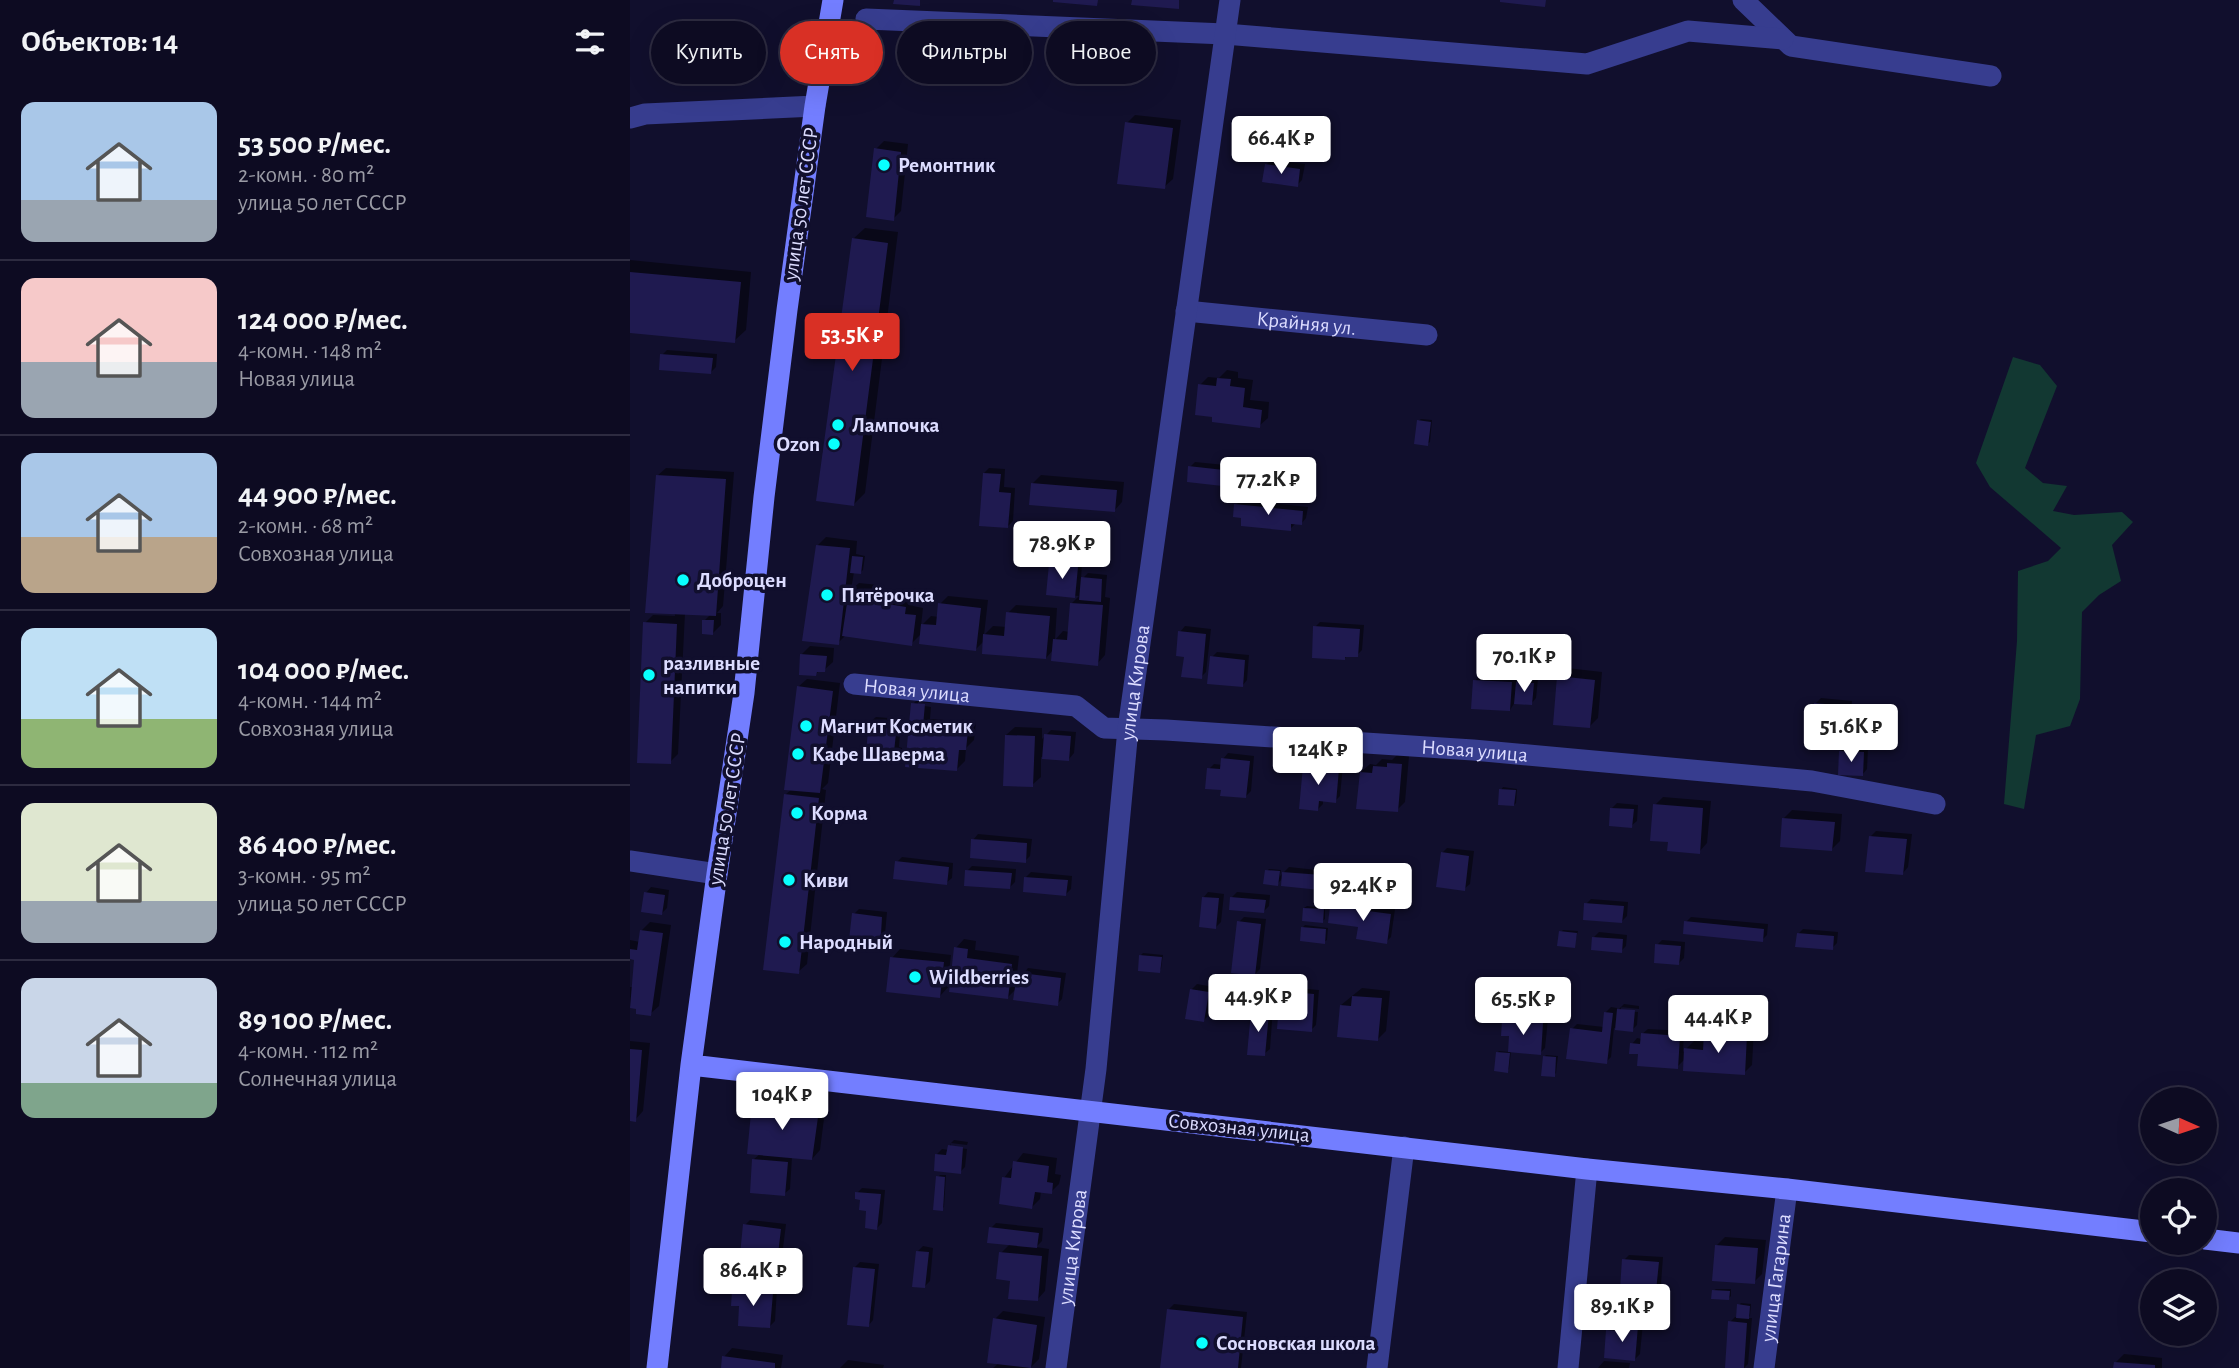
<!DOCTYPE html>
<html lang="ru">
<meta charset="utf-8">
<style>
:root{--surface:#0d0b22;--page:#1b192f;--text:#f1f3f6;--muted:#9a9ba5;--line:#2d2b40;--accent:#d93025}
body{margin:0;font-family:"Alegreya Sans",sans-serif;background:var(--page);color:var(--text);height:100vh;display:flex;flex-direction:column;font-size:26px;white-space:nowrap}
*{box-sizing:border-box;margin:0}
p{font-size:23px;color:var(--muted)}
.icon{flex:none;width:38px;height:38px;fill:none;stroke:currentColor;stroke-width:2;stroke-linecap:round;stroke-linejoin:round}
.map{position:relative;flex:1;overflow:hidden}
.details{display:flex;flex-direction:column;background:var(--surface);width:630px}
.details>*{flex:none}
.banner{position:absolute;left:21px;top:21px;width:665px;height:63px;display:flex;gap:14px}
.needle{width:46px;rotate:93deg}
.controls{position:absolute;left:1510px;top:1087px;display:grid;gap:14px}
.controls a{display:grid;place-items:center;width:77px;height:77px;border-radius:50%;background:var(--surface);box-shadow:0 7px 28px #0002,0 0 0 2px var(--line);font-size:35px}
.price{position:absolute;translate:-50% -60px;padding:0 16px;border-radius:7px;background:#fff;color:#222;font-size:23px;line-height:46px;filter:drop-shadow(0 2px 4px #0008)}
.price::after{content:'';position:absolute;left:50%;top:42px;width:21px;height:16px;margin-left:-10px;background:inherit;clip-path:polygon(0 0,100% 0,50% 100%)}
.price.selected{background:var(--accent);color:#fff}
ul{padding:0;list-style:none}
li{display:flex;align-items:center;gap:21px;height:175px;padding:0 21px}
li+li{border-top:2px solid var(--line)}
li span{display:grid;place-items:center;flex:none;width:196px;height:140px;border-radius:14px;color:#555}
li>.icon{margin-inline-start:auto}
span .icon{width:84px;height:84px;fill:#fffc;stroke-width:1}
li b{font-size:30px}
h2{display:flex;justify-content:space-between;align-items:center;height:84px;padding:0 21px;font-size:30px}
.tag{padding:0 24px;border-radius:32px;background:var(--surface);box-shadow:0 7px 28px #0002,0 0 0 2px var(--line);font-size:24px;line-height:63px}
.tag.selected{background:var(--accent);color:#fff}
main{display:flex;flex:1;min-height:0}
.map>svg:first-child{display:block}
.green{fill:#123832}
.shadow{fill:#0007}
.building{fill:#1f1a50}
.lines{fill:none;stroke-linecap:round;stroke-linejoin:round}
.street{stroke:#373d8f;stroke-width:21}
.secondary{stroke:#737eff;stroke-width:21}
.poi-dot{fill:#08fffe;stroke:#110f2d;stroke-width:2.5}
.labels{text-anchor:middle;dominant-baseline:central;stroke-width:7;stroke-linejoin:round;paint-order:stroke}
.poi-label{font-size:21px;font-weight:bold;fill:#dcdcff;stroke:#110f2d;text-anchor:start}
.street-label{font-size:21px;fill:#dcdcff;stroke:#110f2d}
</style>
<main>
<section class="details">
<h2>Объектов: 14<svg class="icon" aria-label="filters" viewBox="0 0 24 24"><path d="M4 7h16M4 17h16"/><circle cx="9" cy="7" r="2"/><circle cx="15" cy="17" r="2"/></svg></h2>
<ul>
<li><span style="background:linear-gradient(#a9c7e8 70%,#9aa5b1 0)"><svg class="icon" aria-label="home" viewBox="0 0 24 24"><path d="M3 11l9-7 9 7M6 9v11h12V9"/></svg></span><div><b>53 500 ₽/мес.</b><p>2-комн. · 80 m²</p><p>улица 50 лет СССР</p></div></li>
<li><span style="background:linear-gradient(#f6c9c9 60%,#9aa5b1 0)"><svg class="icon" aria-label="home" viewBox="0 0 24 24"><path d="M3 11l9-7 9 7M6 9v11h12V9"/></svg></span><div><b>124 000 ₽/мес.</b><p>4-комн. · 148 m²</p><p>Новая улица</p></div></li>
<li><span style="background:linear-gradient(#a9c7e8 60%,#b9a48a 0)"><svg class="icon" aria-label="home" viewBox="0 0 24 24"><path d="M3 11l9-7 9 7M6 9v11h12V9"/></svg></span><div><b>44 900 ₽/мес.</b><p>2-комн. · 68 m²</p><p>Совхозная улица</p></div></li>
<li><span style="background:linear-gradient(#bfe0f5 65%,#8fb573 0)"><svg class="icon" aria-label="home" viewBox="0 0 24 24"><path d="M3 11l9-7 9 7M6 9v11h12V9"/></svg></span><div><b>104 000 ₽/мес.</b><p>4-комн. · 144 m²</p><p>Совхозная улица</p></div></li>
<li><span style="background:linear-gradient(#dfe7d0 70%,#9aa5b1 0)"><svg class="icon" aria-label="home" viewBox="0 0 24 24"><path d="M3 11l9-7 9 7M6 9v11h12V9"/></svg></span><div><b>86 400 ₽/мес.</b><p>3-комн. · 95 m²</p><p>улица 50 лет СССР</p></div></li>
<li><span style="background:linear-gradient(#c9d6e8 75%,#7fa58c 0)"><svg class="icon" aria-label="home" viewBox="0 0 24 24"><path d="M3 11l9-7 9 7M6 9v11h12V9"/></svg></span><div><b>89 100 ₽/мес.</b><p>4-комн. · 112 m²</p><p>Солнечная улица</p></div></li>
</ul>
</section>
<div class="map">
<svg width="1609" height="1368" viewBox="0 0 1609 1368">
<rect width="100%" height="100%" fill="#110f2d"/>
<path class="green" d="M1383,357L1410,365L1427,386L1395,468L1413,483L1437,486L1423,511L1444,515L1492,512L1503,522L1482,545L1491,581L1469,595L1452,612L1450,699L1440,726L1406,735L1394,809L1374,804L1387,641L1388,571L1418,561L1431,548L1360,487L1346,463Z"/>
<path class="shadow" d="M108,38L122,39L120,58L118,61L106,40Z
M505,115L551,120L543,179L534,187L497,123Z
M254,141L278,144L271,211L263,219L246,149Z
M641,160L675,164L672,180L667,185L636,165Z
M235,228L268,232L235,493L224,504L223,239Z
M0,260L121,272L116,330L104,341L0,331Z
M37,350L87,354L86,367L80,373L32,355Z
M597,370L608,372V378L623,380L620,400L639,402L638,418L629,426L570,385L578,377L589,378Z
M791,419L802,420L800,442L797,444L788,421Z
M565,462L625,468L623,482L618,487L560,467Z
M36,468L104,472L93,606L87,613H91V625L83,633L74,621L81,614L55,613L48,754L40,762L15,623L23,615L45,616L27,476Z
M359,468L375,469L374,487L385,488L383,521L378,526L354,473Z
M411,475L494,482L492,502L484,511L402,484Z
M611,500L678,507L676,518L671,524L666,523L660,529L613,517L606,505Z
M196,537L227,541L226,554L235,556L233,570L231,572H224L221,590L229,583L248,585L246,593L284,599L283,606L293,608L291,626L301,616L309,617L310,604L318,596L358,600L354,635L363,626L377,627L378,613L386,605L427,608L425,640L433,631L440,632L442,603L449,596L417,593L420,565L426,559L452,562L451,580L458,573L477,575L475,597L480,598L475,655L467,664L424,649L416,658L355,640L346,649L291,634L281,644L216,635L208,643L188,545Z
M690,622L734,625L732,650L727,655H718L715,658L685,627Z
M555,626L581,629L576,672L571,677L556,655L550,632Z
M180,646L204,648L203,662L194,670H190L185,675L172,654Z
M587,652L619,655L617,680L612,686L582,657Z
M937,668L972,672L968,718L960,726L928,677Z
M850,675L887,678L886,684L893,678L908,679L906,698L901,704L885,702L880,710L845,681Z
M177,679L210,683L198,783L192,789L196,790L177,964L168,972L156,794L162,789L168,687Z
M291,696H302L301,703L288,702V705L301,707L300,719L346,722L344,740L336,748L335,761L327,769L277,765L283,704Z
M1191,698L1222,701L1219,733L1214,738L1186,703Z
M246,717L271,719L269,747L272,748L271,757L266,762L249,751L240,722Z
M385,727L412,728V739L421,730L446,732L444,753L439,759L411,757V777L402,785L376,735Z
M1216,746L1238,748L1237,769L1232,775L1211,751Z
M598,753L624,756L621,791L616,796L593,788L579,769L584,764L593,765V759Z
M767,755L779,756L775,802L767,810L731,772L740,764L746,765L752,759L762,760Z
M680,762L713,765L710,796L705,801L693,800V804L688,809L674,767Z
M873,787L887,789L886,803L884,805L871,790Z
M1033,797L1081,801L1077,843L1069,852L1040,841L1025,805Z
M987,803L1008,805L1007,821L1001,826L982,808Z
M1162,810L1212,814L1210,841L1202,849L1153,819Z
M1246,831L1282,834L1278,867L1273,873L1241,836Z
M348,834L402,839L400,856L395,861L343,840Z
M817,848L844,851L840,884L834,889L812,853Z
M272,857L323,863L322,878L316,883L267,862Z
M342,866L386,869L385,882L380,887L337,871Z
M708,866L780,871L779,888L774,893L703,872Z
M659,867L696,871L695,883L690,888L653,878L647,884L637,871L639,869L651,870L650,876Z
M401,872L442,876L441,889L436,894L396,877Z
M21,887L39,890L37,908L32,913L16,893Z
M578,892L594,894L591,922L586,927L573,898Z
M607,892L640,895L639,906L634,911L602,897Z
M961,899L998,902L997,916L992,921L956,904Z
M707,902L765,909L761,937L756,942L730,925L702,907Z
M677,906L695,908V919L692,921L674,908Z
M229,909L257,912L254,945L249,950L224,914Z
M614,917L636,919L630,969L625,974L609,922Z
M1061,917L1138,924L1137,935L1132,940L1056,922Z
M20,922L41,925L29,1006L20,1014L8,1007L0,1006V987H3L6,958H0V940L10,942L12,930Z
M675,925L698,928L697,940L694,942L673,927Z
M1173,929L1208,932L1207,943L1202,948L1168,934Z
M933,930L948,931L944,946L931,932Z
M969,932L997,935L996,946L991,951L964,937Z
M334,939L346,941L345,950L389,956L386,983L398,968L436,973L432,999L427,1004L387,988L377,998L321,984L310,996L262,958L270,949L321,955L319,973H323L326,948Z
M1032,940L1055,942L1054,958L1049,963L1027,945Z
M513,953L533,955L531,969L529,971L511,955Z
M567,984L584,987L579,1015L574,1020L562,989Z
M657,987L689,990L686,1025L681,1030L652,992Z
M732,988L760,991L756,1031L748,1039L711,1005Z
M994,1004L1009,1006V1009L991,1007V1011L1008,1012L1007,1025L1002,1030L984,1028L981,1057L976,1062L942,1029L947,1024L974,1027L976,1012L981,1007L987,1008V1011Z
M628,1007L643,1008L640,1049L634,1054L623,1012Z
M879,1016L918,1019L915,1048L910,1053L881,1051L879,1069L877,1071L867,1053L869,1051L879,1052L881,1035L874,1021Z
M1084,1025L1124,1028L1122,1065L1114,1073L1055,1059L1047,1067L1010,1053L1002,1044L1007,1038L1012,1039V1034L1018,1029L1054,1031L1053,1052L1064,1041L1076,1042V1034Z
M0,1041L20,1043L13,1111L5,1120L0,1119Z
M916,1055L928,1056L926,1073L924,1075L914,1057Z
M132,1095L196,1103L190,1150L182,1159L162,1157L160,1189L154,1194L124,1159L130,1154L124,1104Z
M324,1140L338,1142L337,1145L321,1143Z
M321,1143V1147L337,1149L335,1167L330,1172L307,1154L312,1149L319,1150Z
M393,1153L427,1158L425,1174L431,1175L429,1184L421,1192L411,1191L410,1199L402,1207L374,1178Z
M310,1175H316L314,1207L312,1209L308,1177Z
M232,1188L255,1190L252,1223L247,1228L232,1198L227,1193Z
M120,1220L156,1224L152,1256L147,1261L115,1225Z
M366,1223L413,1228L412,1241L406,1247L419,1249L415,1291L407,1300L382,1279L371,1253L380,1244L361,1228Z
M1095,1237L1136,1240L1132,1274L1124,1282L1087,1245Z
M293,1246L303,1248L300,1281L295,1286L288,1251Z
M999,1255L1033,1257L1031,1284L1026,1289L994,1260Z
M230,1262L249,1264L243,1320L238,1326L225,1267Z
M109,1285L147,1288L145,1321L140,1326L111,1305L104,1291Z
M1086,1289H1101V1296L1099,1298L1083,1291Z
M1111,1303L1121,1304L1120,1316L1118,1318H1122L1118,1364L1114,1368L1100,1322L1105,1317H1108L1109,1305Z
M544,1304L617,1312L611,1368H532L538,1310Z
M373,1311L415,1317L409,1359L400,1368H363L369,1363L365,1319Z
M998,1321L1013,1322L1010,1354L1005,1359L978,1331L983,1326L993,1327Z
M102,1348L153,1355L151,1368H92L94,1357Z
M1494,1354L1532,1358V1368H1485V1363Z
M218,1360L254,1365L253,1368H210Z
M974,1361L1000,1363L999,1368H968Z"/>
<path class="building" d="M264,0H290V6L263,4Z
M423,0H468L467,6L423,2Z
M502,0H549V9L501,5Z
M870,0H916L915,7L870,2Z
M104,39L120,40L119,62L102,61Z
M495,122L543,128L535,189L487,184Z
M244,148L271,152L264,221L236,217Z
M635,164L670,169L668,187L632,182Z
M222,238L258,243L224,506L186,501Z
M0,272L111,282L105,343L0,333Z
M30,354L83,358L81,374L29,370Z
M587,378L601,379L600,386L615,388L613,407L632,410L630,428L582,422V417L565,415L568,384L586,386Z
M787,420L801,422L798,446L784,444Z
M558,466L621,473L619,489L557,482Z
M353,473L371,474L369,492L381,493L378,528L349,526Z
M26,475L96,479L86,616L15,613Z
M401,483L487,490L485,512L399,505Z
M604,504L673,511L672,525L661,524V531L611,526V518L603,517Z
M186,545L220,548L209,645L172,641Z
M222,556L233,557L231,574L220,573Z
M419,564L448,567L445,598L416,595Z
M451,577L472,579L471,602L449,600Z
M219,590L240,593L239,601L276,607L275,614L286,615L282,646L212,636Z
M308,603L351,608L346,651L289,644L291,624L306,625Z
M440,603L473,605L468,666L421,661L423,639L437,640Z
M376,612L420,616L416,659L352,654L353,634L374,636Z
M72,620H84L83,635L72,634Z
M13,622L47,624L41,764L7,763Z
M683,626L730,629L728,657H715V660L682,658Z
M548,631L576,634L572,679L551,677L554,657L546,656Z
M170,654L197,656L195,672H187L186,676L169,675Z
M580,656L615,660L613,687L577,684Z
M927,676L965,680L960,728L923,725Z
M843,680L882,682L880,711L841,709Z
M886,682L904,683L902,705L884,704Z
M167,686L203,691L190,793L154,790Z
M281,703L295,704L293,726L338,730L336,750H329L327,771L275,767Z
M1184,703L1218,706L1215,740L1181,738Z
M239,721L267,724L264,752L268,753L267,764L246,762L247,753L236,752Z
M414,734L441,736L439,761L412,759Z
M375,735L405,736L403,787L373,786Z
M1209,751L1234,752L1233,776L1208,775Z
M591,758L620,761L616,798L590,796L591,790L575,789L577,768L590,769Z
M757,763L772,764L768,812L726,809L730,772L742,773L743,766L757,767Z
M673,766L709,769L706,803L689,801L688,811L669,809Z
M869,789L886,790L884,806L868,805Z
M154,794L189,798L169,974L133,970Z
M1023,804L1073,808L1070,854L1037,851L1038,842L1020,841Z
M980,808L1004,809L1002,828L979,826Z
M1152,818L1205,822L1202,851L1150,847Z
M1239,836L1277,839L1273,875L1235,872Z
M341,839L397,843L396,863L340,858Z
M811,852L839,856L835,891L806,887Z
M265,861L319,867L317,885L263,879Z
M335,870L382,873L380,889L334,886Z
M635,870L650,871L648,886L633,884Z
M701,871L776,876L774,895L700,890Z
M652,872L692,875L690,890L651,886Z
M394,877L438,880L436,896L393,892Z
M14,892L35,895L32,915L11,912Z
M572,897L589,898L586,929L569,927Z
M600,897L636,900L634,913L599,910Z
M954,903L994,906L992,923L953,920Z
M700,906L761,914L757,944L726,939L728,927L698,923Z
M673,908L694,909L693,923L672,921Z
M222,913L252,917L250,952L218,949Z
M607,921L631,924L625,976L601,973Z
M1054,921L1134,929L1133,942L1053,934Z
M671,927L696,929L695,944L670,941Z
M10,930L33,933L21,1016L6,1014V1009L0,1008L4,960L0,959V949L7,950Z
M929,931L947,933L945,948L927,946Z
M1167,933L1204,936L1203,950L1165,947Z
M962,937L993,939L992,953L961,950Z
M1025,944L1051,946L1049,965L1024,963Z
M324,947L338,949L337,958L382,964L378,999L319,992Z
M509,955L532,957L530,973L508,971Z
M260,957L314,962L310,998L256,992Z
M391,973L431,978L428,1006L383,1000L386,981L389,982Z
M560,989L579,992L574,1022L555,1019Z
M650,991L684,994L682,1032L647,1029Z
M722,996L752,998L748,1041L707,1037L710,1005L721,1006Z
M987,1009L1005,1010L1003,1032L985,1030Z
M621,1011L639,1013L635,1056L617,1055Z
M974,1012L983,1013L977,1064L936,1059L940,1028L972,1032Z
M872,1020L913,1023L911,1055L878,1052L879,1036H871Z
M1011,1033L1050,1036L1048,1069L1007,1066L1008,1054H999L1000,1043L1010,1044Z
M1074,1033L1117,1035L1115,1075L1053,1071L1054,1048L1073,1050Z
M0,1049L12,1050L6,1122L0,1121Z
M866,1052L880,1053L878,1073L864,1071Z
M913,1056L926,1057L925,1077L911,1076Z
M122,1103L189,1110L182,1160L117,1154Z
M318,1145L333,1147L331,1174L304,1171L305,1154L316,1155Z
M122,1159L158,1162L155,1196L120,1193Z
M383,1161L419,1166L417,1182L423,1183L422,1194L405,1192L402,1209L369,1204L372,1177L381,1178Z
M306,1176L315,1177L313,1211L303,1210Z
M225,1192L251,1194L247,1230L235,1228L236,1211L229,1210L230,1200L225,1199Z
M113,1224L151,1229L147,1263L124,1260V1257L110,1255Z
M359,1227L409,1233L407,1248L357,1243Z
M1085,1245L1128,1248L1125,1284L1082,1281Z
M286,1251L299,1252L295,1288L282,1287Z
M369,1252L412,1256L408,1301L378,1299L380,1281L366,1279Z
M992,1259L1029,1262L1026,1291L990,1289Z
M223,1267L245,1269L239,1327L217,1325Z
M102,1290L143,1293L140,1328L108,1326L109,1306H101Z
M1082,1290L1100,1291L1099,1300L1081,1299Z
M1107,1304L1120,1306L1119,1319L1106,1318Z
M537,1309L613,1317L608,1368H530Z
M363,1318L407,1325L401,1368L357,1363Z
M1098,1321L1117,1323L1114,1368H1095Z
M991,1325L1008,1326L1005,1361L974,1358L976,1330L991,1331Z
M92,1356L145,1363V1368H91Z
M1484,1362L1525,1365V1368H1483Z"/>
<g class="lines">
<g class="street">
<path d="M1113,0L1161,46L1361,76"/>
<path d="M236,19L595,34L957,64L1058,31L1153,39"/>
<path d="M0,118L15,114L185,106"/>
<path id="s1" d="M556,311L797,335"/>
<path id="s2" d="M224,684L446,706L474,728L536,730L843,750L1182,781L1305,804"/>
<path d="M0,861L87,874"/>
<path id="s3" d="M426,1368L466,1069L498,729L600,0"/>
<path d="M747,1368L774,1147"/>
<path d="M938,1368L957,1169"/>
<path id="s4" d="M1134,1368L1157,1189"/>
</g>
<path class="secondary" d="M61,1065L957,1169L1157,1189L1522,1232
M1575,1239L1609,1243
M27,1368L61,1065L87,874L114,693L134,497L157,310L185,106L203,0"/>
</g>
<g class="poi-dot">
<circle cx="254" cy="165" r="7"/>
<circle cx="208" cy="425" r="7"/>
<circle cx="204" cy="444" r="7"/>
<circle cx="53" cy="580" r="7"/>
<circle cx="197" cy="595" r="7"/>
<circle cx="19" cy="675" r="7"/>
<circle cx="176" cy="726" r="7"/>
<circle cx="168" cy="754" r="7"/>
<circle cx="167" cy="813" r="7"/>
<circle cx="159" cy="880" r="7"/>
<circle cx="155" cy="942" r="7"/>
<circle cx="285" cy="977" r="7"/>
<circle cx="572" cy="1343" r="7"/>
</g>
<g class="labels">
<g class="poi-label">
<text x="268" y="165">Ремонтник</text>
<text x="222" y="425">Лампочка</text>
<text x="190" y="444" text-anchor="end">Ozon</text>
<text x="67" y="580">Доброцен</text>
<text x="211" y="595">Пятёрочка</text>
<text x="33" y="663">разливные<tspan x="33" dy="24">напитки</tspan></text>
<text x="190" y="726">Магнит Косметик</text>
<text x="182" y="754">Кафе Шаверма</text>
<text x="181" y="813">Корма</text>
<text x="173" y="880">Киви</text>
<text x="169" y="942">Народный</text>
<text x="299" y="977">Wildberries</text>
<text x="586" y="1343">Сосновская школа</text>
</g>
<g class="street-label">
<text transform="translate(171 204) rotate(-82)">улица 50 лет СССР</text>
<text stroke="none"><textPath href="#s1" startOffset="121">Крайняя ул.</textPath></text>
<text stroke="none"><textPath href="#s3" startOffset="690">улица Кирова</textPath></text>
<text stroke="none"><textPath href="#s2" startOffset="63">Новая улица</textPath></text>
<text stroke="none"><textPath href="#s2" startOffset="630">Новая улица</textPath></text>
<text transform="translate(97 809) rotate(-81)">улица 50 лет СССР</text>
<text transform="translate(609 1128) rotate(6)">Совхозная улица</text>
<text stroke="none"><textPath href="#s3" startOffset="122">улица Кирова</textPath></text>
<text stroke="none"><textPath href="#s4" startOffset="91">улица Гагарина</textPath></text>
</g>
</g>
</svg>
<div class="controls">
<a><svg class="needle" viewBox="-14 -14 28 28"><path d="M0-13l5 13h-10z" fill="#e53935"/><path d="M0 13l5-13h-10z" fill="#9a9ba5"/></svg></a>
<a><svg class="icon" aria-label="locate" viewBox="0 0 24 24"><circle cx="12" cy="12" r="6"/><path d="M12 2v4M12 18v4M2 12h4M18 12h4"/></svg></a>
<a><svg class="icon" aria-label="layers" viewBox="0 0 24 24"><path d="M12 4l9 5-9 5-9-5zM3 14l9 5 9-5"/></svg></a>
</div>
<b class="price" style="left:651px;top:176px">66.4K ₽</b>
<b class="price selected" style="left:222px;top:373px">53.5K ₽</b>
<b class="price" style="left:638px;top:517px">77.2K ₽</b>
<b class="price" style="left:432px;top:581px">78.9K ₽</b>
<b class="price" style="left:894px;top:694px">70.1K ₽</b>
<b class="price" style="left:1221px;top:764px">51.6K ₽</b>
<b class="price" style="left:688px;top:787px">124K ₽</b>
<b class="price" style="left:733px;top:923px">92.4K ₽</b>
<b class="price" style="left:628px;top:1034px">44.9K ₽</b>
<b class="price" style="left:893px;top:1037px">65.5K ₽</b>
<b class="price" style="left:1088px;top:1055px">44.4K ₽</b>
<b class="price" style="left:152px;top:1132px">104K ₽</b>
<b class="price" style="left:123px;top:1308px">86.4K ₽</b>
<b class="price" style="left:992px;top:1344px">89.1K ₽</b>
<div class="banner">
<a class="tag">Купить</a>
<a class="tag selected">Снять</a>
<a class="tag">Фильтры</a>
<a class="tag">Новое</a>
</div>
</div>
</main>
